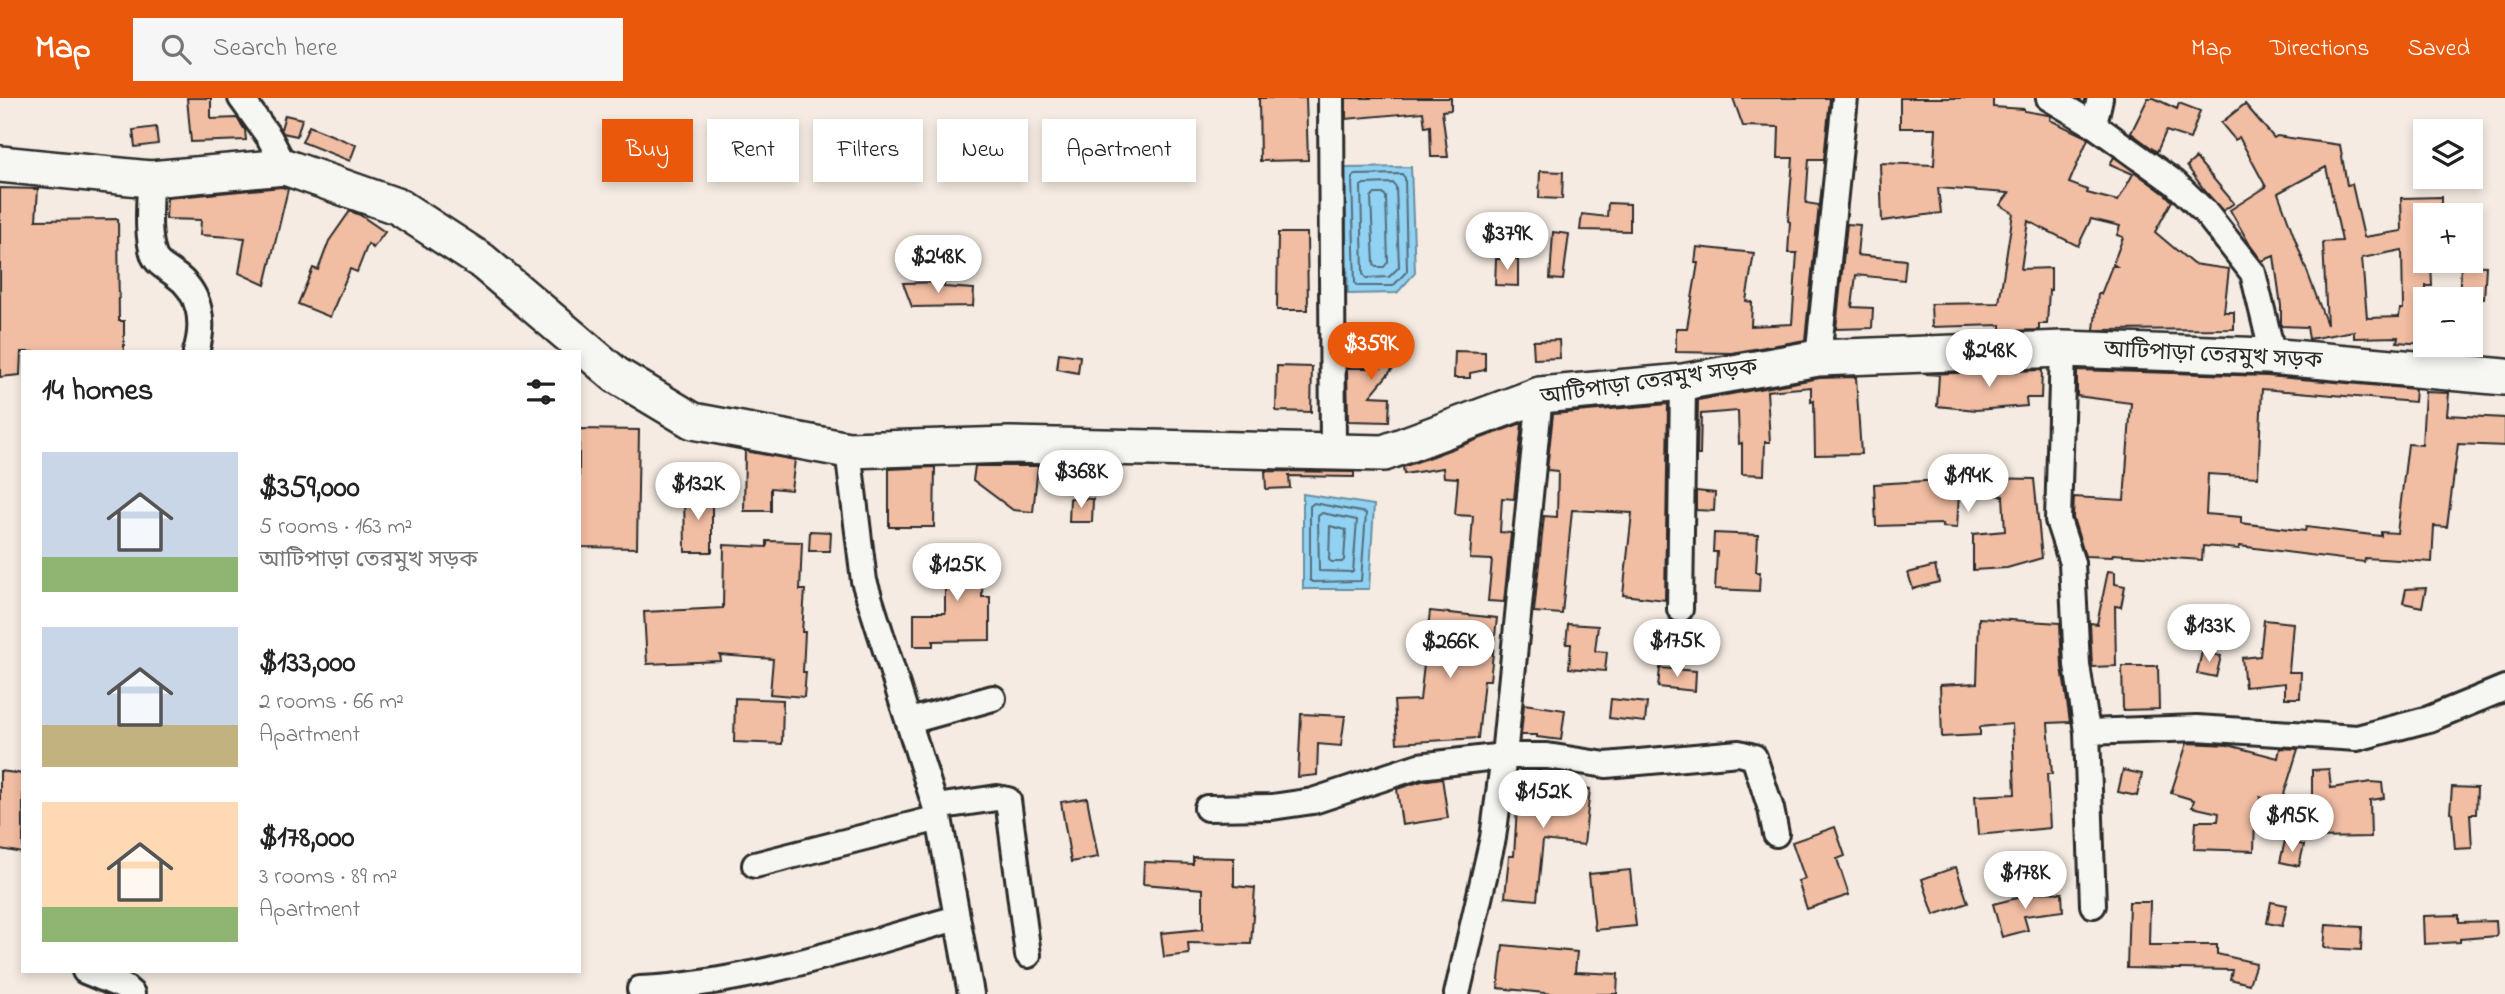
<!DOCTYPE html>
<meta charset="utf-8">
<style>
:root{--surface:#fff;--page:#f6f6f6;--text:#222;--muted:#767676;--accent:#ea580c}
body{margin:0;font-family:"Indie Flower","Noto Sans Bengali",sans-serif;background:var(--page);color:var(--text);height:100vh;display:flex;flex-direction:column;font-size:26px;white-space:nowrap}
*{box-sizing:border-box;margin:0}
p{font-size:23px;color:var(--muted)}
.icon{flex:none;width:38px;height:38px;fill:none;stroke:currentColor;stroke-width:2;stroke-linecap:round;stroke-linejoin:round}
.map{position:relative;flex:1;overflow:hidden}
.panel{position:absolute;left:21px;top:252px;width:560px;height:623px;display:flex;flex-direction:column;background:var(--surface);border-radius:0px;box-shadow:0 4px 10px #0003}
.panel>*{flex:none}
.banner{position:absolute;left:602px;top:21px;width:665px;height:63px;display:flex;gap:14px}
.buttons{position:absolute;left:2413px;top:21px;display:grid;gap:14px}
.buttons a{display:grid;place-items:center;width:70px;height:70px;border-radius:0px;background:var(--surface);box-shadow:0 4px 10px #0003;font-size:35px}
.price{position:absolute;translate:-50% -60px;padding:0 16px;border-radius:24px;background:#fff;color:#222;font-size:23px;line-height:46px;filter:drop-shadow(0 2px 4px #0008)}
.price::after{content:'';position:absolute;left:50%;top:42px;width:21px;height:16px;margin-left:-10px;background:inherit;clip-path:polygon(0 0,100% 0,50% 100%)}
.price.on{background:var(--accent);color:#fff}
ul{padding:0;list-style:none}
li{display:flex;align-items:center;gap:21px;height:175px;padding:0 21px}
li span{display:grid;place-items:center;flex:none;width:196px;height:140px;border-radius:0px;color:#555}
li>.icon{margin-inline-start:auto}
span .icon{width:84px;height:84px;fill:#fffc;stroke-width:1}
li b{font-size:30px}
h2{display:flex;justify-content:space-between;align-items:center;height:84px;padding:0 21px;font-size:30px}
.chip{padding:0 24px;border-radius:0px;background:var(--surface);box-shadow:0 4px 10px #0003;font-size:24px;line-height:63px}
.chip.on{background:var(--accent);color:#fff}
header{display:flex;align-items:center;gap:42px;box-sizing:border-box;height:98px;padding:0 35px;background:var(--accent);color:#fff}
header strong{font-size:33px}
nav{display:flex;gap:38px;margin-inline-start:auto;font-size:24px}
.search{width:490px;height:63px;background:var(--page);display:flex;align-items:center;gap:18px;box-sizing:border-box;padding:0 24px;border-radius:0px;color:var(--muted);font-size:26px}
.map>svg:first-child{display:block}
.water{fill:#91d1f2;stroke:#688fa2;stroke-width:2}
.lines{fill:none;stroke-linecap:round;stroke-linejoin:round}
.shore{stroke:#546d7b;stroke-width:2}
.building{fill:#f1bda3;stroke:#2b2b2b;stroke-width:2;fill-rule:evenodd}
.street-casing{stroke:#2b2b2b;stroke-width:30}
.secondary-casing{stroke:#2b2b2b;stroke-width:40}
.street{stroke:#f6f6f2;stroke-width:24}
.secondary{stroke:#f6f6f2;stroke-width:35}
.labels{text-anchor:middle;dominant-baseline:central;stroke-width:5;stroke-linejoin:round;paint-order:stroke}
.street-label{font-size:23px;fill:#2b2b2b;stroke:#f6f6f2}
</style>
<header>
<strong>Map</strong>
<div class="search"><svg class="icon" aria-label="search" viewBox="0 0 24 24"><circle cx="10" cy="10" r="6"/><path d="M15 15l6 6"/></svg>Search here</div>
<nav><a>Map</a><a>Directions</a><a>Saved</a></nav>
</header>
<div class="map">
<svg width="2505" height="896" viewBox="0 0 2505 896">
<rect width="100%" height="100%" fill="#f5ebe2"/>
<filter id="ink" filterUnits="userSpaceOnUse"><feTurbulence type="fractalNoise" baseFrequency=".0143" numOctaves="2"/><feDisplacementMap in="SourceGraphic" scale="14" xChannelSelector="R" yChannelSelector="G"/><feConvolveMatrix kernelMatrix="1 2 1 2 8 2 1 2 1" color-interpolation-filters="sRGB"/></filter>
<g filter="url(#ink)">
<path class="water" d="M1411,69L1415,175L1397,195L1348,196L1344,70Z
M1303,396L1374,407L1369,491H1303Z"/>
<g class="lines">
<path class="shore" d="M1402,76L1405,80L1407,173L1393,188H1357L1355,185L1352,80L1355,77Z
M1393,85L1396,89L1399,169L1389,179L1366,180L1363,176L1361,88L1364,86Z
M1375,96H1384L1386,99L1388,164L1384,169H1376L1374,166L1371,99Z
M1314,405L1366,415L1361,483L1313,484L1310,482V408Z
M1322,415L1357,422L1353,474L1319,473L1318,418Z
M1330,428L1346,432L1344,462L1342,464H1332L1329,462Z"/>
</g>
<path class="building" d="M187,0H211V21L237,20L245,32L246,42L191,44Z
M1259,0H1306L1308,62L1260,63Z
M1346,0H1451V12L1442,13L1448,59H1431L1430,28L1425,29L1423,14L1346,21Z
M1733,0H1830L1824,61H1809L1806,105L1819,107L1805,242L1731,255L1676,254V230H1687L1698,165H1695L1697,149L1754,155L1746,203L1752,204L1751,228L1792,226L1797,155H1788L1790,124L1788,123L1793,60H1778L1779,29L1743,28Z
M1900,0H1993V9L2024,11V13L2048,17L2051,18L2050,22L2086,39L2088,41L2069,85L2088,92L2087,95L2118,103L2133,76L2110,66L2114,59L2165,96L2172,103L2155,134L2193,166L2229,171L2224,214H2234V231L2094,232L2098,196H2101L2112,168H2116L2113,166L2123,139L2117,137L2120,128L2091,121L2078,148L2028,123L2021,171L2051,170V192H2049L2047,226H2039V232L2001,233V227L1932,229L1931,206L1999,205L2013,115L2000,107L2009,95L1938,90L1941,115L1882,123L1880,65L1934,67L1936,30H1900Z
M2148,0H2154L2177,11L2179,5L2200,13L2190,41L2166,33L2157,54L2131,35Z
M2245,6L2274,40L2277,38L2340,47L2347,87L2352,86L2364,139L2402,133L2401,100L2442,99V117H2426V163H2431L2432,188H2426V246L2397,244L2398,239L2354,240V233L2309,241L2307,229L2281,228V208L2274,158L2262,163L2250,147L2230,112L2266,89L2239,39L2235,42L2221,25ZM2326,69L2342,143L2323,144L2327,227L2278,95ZM2402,152L2403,211H2400L2399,219L2367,220L2362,160Z
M285,17L302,21L297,38L283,35L281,31Z
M309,28L356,47L350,63L302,44Z
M156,29L158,46L135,49L133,32Z
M2196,60L2234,105L2223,113L2205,93L2187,68Z
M1540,73L1563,74L1562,101L1539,100Z
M282,89L288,91L265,187L239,175L245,140L200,137L201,122L166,121L167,100Z
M0,90L38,91L36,122L118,121L119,223H124V254H21L20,277L0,279Z
M1608,105L1630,106V133L1580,132L1582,116L1607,119Z
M350,113L360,117L385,134L373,150L368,146L357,174L350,171L330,219L298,206L313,170L318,172L329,143Z
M1847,126L1860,127L1857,157L1906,162L1904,182L1856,177L1852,209L1873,210L1872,230L1836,231Z
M1553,134L1569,136L1563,182L1550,181Z
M1278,135H1307L1308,212H1277Z
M1496,161H1518V188L1495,187Z
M2461,167L2486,168L2484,201H2459Z
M944,184V189L974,191L973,208L912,209L903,185Z
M1368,233L1404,257L1370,298L1390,299L1389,324L1348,323L1347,270H1380L1357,251Z
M1559,242L1560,260L1534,261L1533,243Z
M1455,253L1485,254V272L1470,275V280H1454Z
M1059,255L1080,258L1078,275L1057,271Z
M1277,268L1312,269L1311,314L1276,313Z
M2042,272L2041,300H2026L2027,308L1976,312L1937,308L1939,277L1926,276Z
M2077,272L2267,278L2415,291L2414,304L2262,291L2258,379L2208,376L2206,416L2241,419V425L2305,433L2306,429L2381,438V434L2397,435L2408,346L2422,347L2425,294L2449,295L2447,317L2505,320V348L2458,346L2447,429L2434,428L2432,464L2365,460L2364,464L2239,448V451L2203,448L2202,462L2113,456L2112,459L2085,458L2073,420L2074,399L2124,402L2131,305L2077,298Z
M1856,279L1861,356L1815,357L1814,303L1811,304V289L1767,293L1770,344H1765L1764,377L1742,376V345L1739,346L1738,313L1701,316L1700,357H1697L1698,302L1820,280Z
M1668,306L1665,502L1623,497L1632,415L1572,412L1562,516L1534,514L1544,418L1557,419L1558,373L1547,372L1553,316Z
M1522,325L1514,401L1502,400L1500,434L1511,435L1504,504L1488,503L1492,462L1470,461L1473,418L1455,417L1458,380L1444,379L1443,370L1404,376L1403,369Z
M579,331L639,332L637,450L579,449Z
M745,353L795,362L791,392L771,390V413H744Z
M975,368H1038L1033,414L1013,412L973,382Z
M935,369L934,429H889V371Z
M1265,373L1354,374V379L1289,378L1290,390L1266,391Z
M1942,374L1987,376V380L2034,381L2042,460L2007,470L1973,472V436L2005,433L2003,398L1959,395L1957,430L1942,429V426L1876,428L1874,386L1942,382Z
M1696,393L1715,395L1714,413L1696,412Z
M684,394H712V454H685Z
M1070,400L1093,401L1092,424H1069Z
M810,433L831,434L830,453H809Z
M1714,435L1758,437L1756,474H1760L1759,493L1715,491L1717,454H1713Z
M767,443L802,444L800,492H805L802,534H805L803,574H806L804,599L770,596L773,561L720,557L721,563L647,566L644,514L723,510L724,447L767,449Z
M932,455L983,457L982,499H990V542L933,543V548H914V515H945V475H932Z
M1935,468L1939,484L1913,491L1908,475Z
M2108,473L2115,474V486L2125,488L2121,509L2115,508L2116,568L2092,569L2090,525L2097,526Z
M2426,490L2422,509L2403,505L2406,491Z
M1430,513L1497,520L1490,582H1484L1478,640L1397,645L1394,603L1420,602Z
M1979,520L2060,525L2062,569L2070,624L2048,625L2052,676H2047L2050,730L1978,737L1975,698L2015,696L2012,626L1980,629V637L1942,639L1940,587L1977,585Z
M2264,522L2293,525L2289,574H2301L2300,600H2285V585L2245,589L2242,560L2260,558Z
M1568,526L1598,528L1595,553L1607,554L1605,573L1569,570L1571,546H1566Z
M2202,554L2221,558L2216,579L2197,575Z
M2122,568H2158L2159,611L2123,612Z
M1660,570L1696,573L1695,593L1658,589Z
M735,600L783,602L782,646L734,644Z
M1611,601L1647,605L1645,624L1609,620Z
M1524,606L1565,612L1561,642L1537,639V637H1521Z
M1301,616L1345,618L1341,648L1318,646L1317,677L1298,679Z
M2187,645L2228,647L2278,660L2280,650L2298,651L2281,706L2260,699L2258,722L2255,721L2254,753L2194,751L2196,723H2218L2219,715L2192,709L2194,702L2171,695Z
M2329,671L2331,690L2371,684L2382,685L2384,700L2370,702L2371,739L2312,740V672Z
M2123,672L2142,676L2137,698L2118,694Z
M0,673L23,676V755L0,751Z
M1519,677L1537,678V685L1590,691L1584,747L1543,742L1537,802L1505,799L1509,758H1514Z
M1442,680L1448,720L1402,727L1397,691L1422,683Z
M2452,689L2477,690L2476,716H2470L2472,750L2455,751L2452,715L2450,714Z
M1087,700L1098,759L1071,764L1061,704Z
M1835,729L1845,758L1837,761L1849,797L1807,811L1798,783L1805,781L1792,744Z
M2285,743L2304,747L2299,768L2280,764Z
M1193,759L1234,760V788L1255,790L1251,846L1188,845L1189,856L1164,859L1161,835L1203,831V791L1143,786L1144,764L1193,766Z
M1956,769L1968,805L1934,817L1922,781Z
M1630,772L1636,828L1595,832L1589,776Z
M2041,794L2062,795L2063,813L2024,818L2028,832L2002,839L1993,806Z
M2129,804H2150L2149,847H2217V856L2256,865L2249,886L2230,881L2232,872L2127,870Z
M2271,804L2287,807L2282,828L2267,825Z
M2459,817V824L2496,823L2497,838L2460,841V844L2424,846L2423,818Z
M2326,827L2362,829L2361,852L2324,850Z
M1503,847L1577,854L1575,874L1618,876L1617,896H1554L1498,890Z"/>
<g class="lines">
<g class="street-casing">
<path id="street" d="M241,0L269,39L285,69
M1331,0L1333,355
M2049,0L2094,27
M2100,0L2094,27L2175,85L2205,114L2253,175L2269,241L2268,258
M150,81C150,105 146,135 154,158C158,167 167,170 174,176C201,194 205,225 196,254
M2063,251L2058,422L2072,465L2077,567L2087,634L2093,807
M1818,260L1845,0
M848,352L864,483L939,720L971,896
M1680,511L1683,284
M910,623L993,600
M2087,634L2197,630L2357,640L2429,621L2505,590
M936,709L997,700L1008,702L1028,857
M1207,710L1272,709L1313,703L1419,668L1504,658H1547L1606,667L1739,655L1754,659L1771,711L1776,736
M755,767L939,720
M85,873L124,889L132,896
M640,891C748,886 853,849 957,820
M1457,896L1493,740L1504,658L1540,297"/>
</g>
<g class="secondary-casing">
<path id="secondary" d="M0,66L150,81L285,69L399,109L482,163L616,277L693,323L848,352L1009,347L1384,355L1540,297L1683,284L1818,260L2063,251L2268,258L2505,279"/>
</g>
<use href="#street" class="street"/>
<use href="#secondary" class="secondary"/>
</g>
</g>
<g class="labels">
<g class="street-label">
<text transform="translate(2213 258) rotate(3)">আটিপাড়া তেরমুখ সড়ক</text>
<text transform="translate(1649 285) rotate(-8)">আটিপাড়া তেরমুখ সড়ক</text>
</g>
</g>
</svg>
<div class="buttons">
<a><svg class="icon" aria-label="layers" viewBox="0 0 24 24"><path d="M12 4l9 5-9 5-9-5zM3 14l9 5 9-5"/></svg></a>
<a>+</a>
<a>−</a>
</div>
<b class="price" style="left:1507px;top:174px">$379K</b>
<b class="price" style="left:938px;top:197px">$248K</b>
<b class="price on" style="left:1371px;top:284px">$359K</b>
<b class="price" style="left:1989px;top:291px">$248K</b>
<b class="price" style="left:1081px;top:412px">$368K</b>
<b class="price" style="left:1968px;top:416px">$194K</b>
<b class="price" style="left:698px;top:424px">$132K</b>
<b class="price" style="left:957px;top:505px">$125K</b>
<b class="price" style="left:2209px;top:566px">$133K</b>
<b class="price" style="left:1677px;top:581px">$175K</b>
<b class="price" style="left:1450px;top:582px">$266K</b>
<b class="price" style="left:1543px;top:732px">$152K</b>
<b class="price" style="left:2292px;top:756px">$195K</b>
<b class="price" style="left:2025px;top:813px">$178K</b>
<div class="banner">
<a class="chip on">Buy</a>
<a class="chip">Rent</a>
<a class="chip">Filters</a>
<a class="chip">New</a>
<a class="chip">Apartment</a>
</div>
<section class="panel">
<h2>14 homes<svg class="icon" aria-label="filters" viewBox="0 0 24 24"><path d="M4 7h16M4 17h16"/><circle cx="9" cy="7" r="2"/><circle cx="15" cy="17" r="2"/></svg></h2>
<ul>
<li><span style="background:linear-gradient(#c9d6e8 75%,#8fb573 0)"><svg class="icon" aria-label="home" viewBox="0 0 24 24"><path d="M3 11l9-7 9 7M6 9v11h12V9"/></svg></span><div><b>$359,000</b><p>5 rooms · 163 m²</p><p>আটিপাড়া তেরমুখ সড়ক</p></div></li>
<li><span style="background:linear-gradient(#c9d6e8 70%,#c2b280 0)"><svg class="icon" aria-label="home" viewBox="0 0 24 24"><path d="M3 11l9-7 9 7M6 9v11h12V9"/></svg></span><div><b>$133,000</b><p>2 rooms · 66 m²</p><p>Apartment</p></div></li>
<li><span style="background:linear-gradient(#ffd9b3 75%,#8fb573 0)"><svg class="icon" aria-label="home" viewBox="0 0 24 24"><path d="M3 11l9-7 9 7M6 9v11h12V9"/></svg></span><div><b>$178,000</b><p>3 rooms · 89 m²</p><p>Apartment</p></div></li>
</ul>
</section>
</div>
